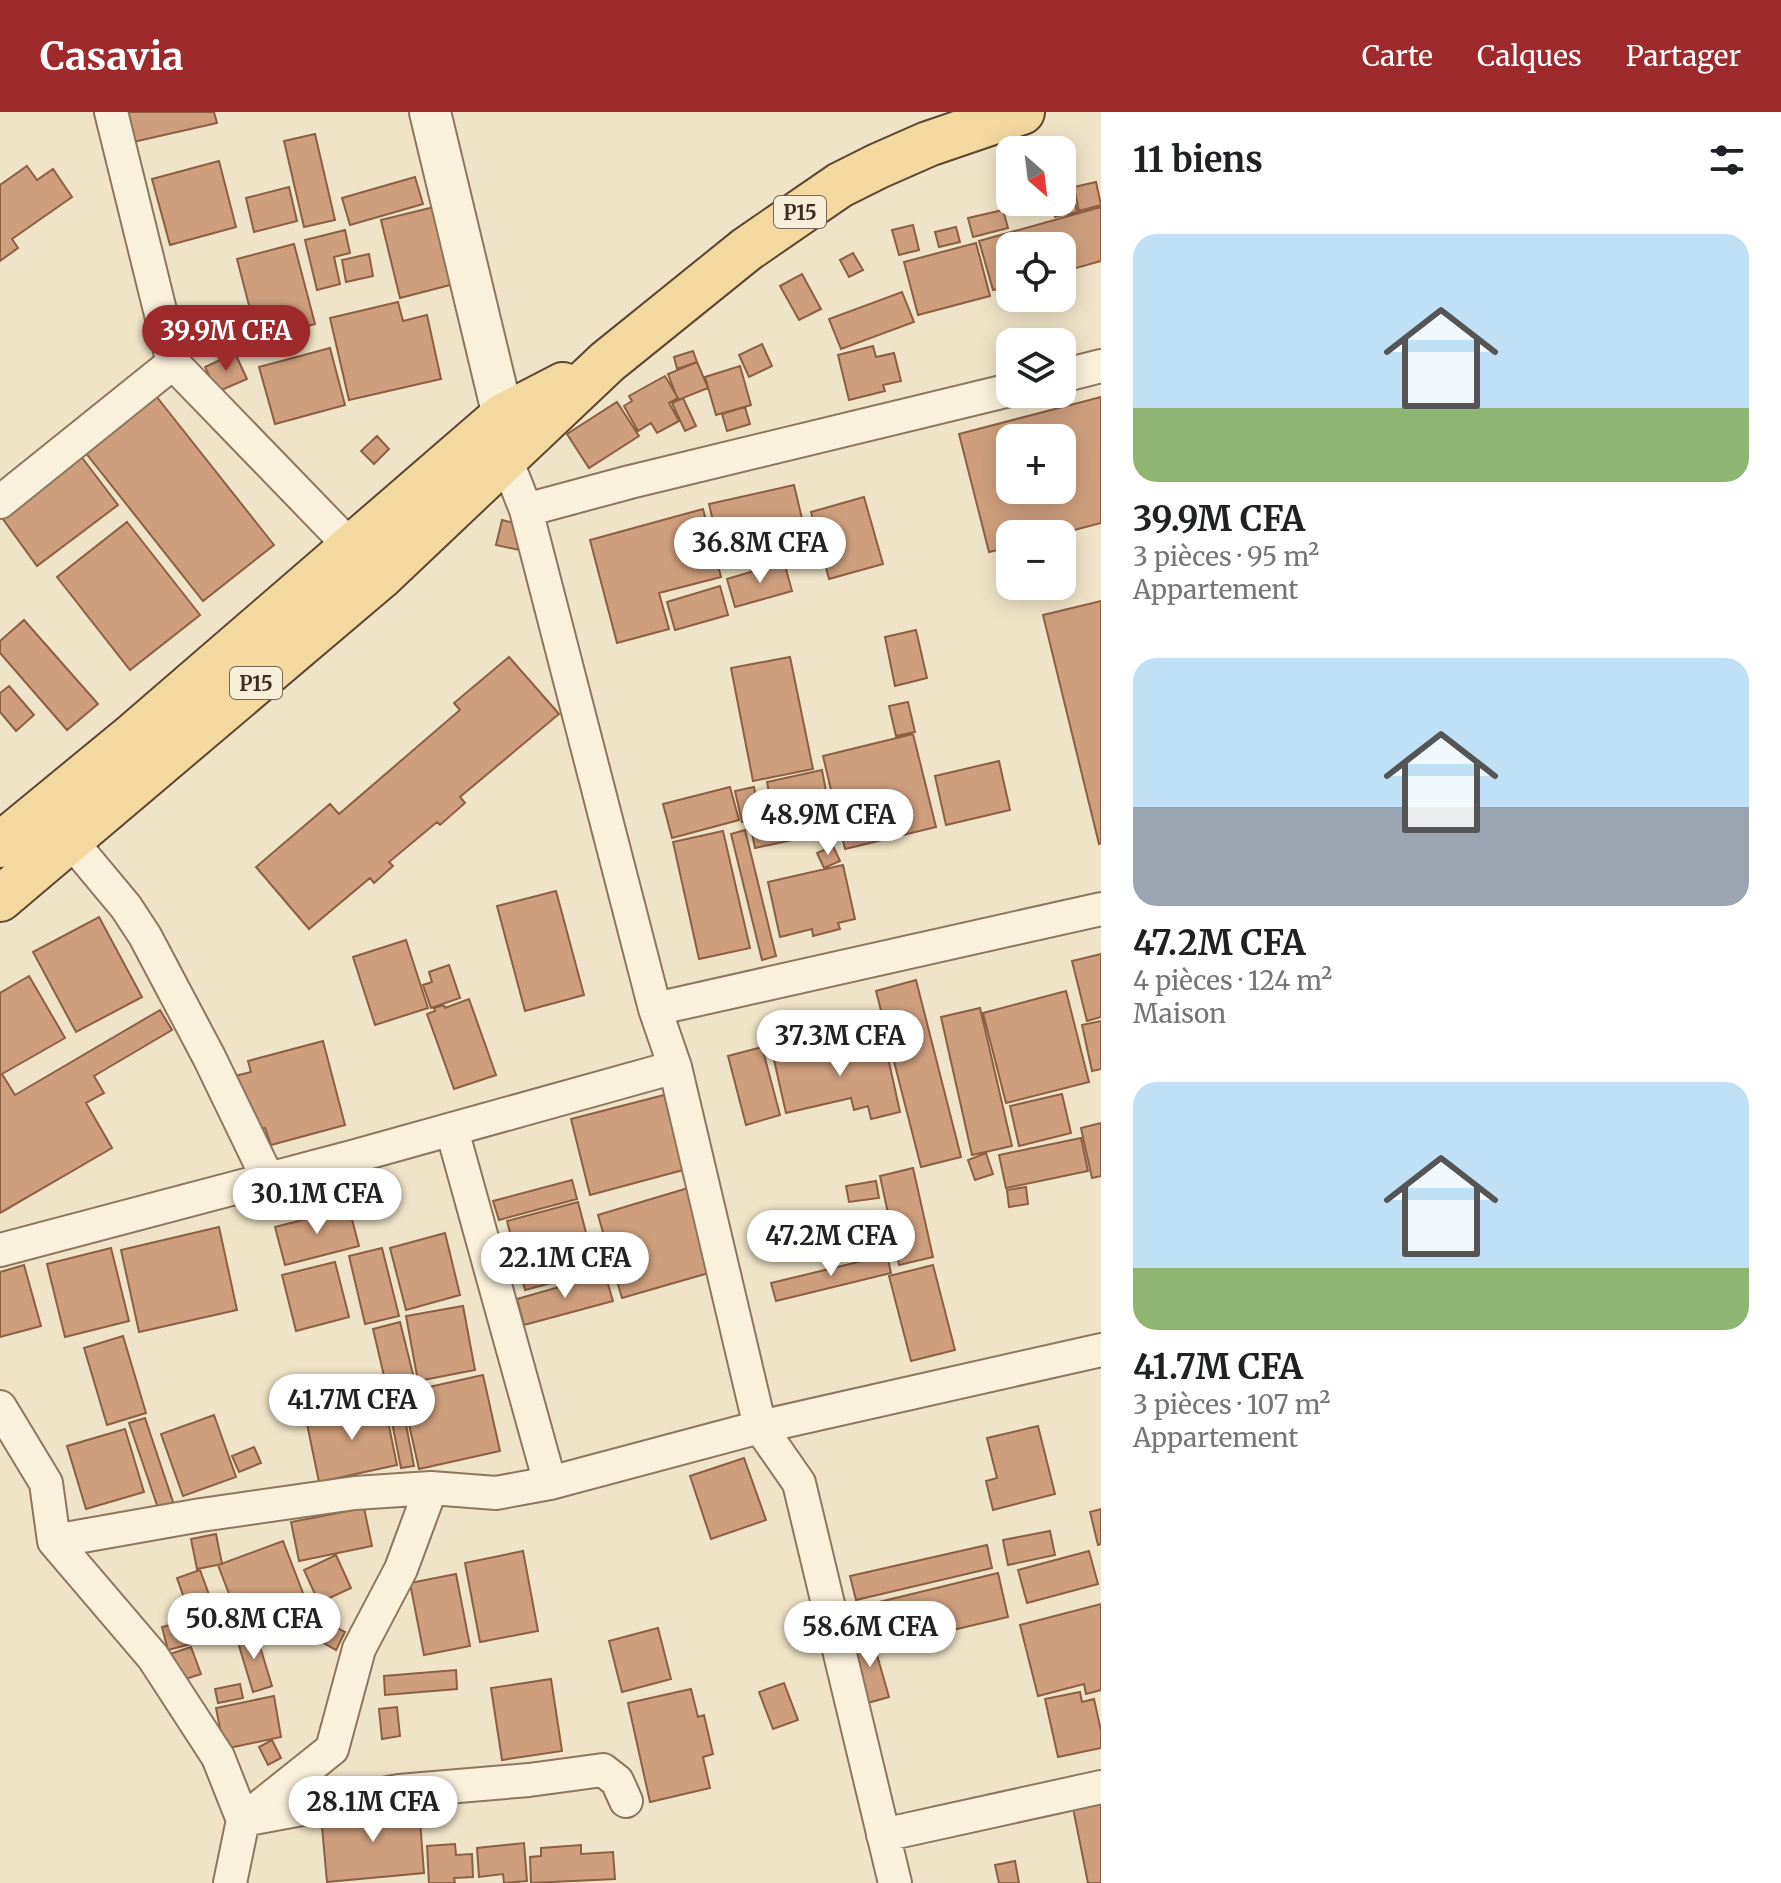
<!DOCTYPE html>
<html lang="fr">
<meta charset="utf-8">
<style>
:root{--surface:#fff;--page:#f2f2f2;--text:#202124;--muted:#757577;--accent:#9e2a2b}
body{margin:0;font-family:Merriweather,serif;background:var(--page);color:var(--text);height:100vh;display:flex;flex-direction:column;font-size:30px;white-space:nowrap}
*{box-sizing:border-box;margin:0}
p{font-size:26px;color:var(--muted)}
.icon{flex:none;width:44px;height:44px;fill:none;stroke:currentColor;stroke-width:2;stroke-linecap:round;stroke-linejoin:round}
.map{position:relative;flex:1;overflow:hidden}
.sheet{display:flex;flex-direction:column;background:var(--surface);width:680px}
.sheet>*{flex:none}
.needle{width:52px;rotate:152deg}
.buttons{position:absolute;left:996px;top:24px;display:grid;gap:16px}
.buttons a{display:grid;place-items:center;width:80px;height:80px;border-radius:16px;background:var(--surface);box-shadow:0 4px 20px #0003;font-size:40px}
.price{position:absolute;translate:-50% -68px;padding:0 18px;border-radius:28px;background:#fff;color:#222;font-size:26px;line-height:52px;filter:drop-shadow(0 2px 4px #0008)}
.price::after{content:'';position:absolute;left:50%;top:48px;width:24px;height:18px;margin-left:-12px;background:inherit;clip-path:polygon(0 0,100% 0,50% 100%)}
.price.active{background:var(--accent);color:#fff}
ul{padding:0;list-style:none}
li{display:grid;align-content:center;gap:16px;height:424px;padding:0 32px}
li span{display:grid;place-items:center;height:248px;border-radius:24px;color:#555}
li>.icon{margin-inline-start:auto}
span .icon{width:144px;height:144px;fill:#fffc;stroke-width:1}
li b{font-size:34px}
h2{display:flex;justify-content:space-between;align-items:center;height:96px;padding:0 32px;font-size:34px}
header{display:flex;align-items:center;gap:48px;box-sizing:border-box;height:112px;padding:0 40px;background:var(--accent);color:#fff}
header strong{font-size:38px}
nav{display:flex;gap:44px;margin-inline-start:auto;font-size:28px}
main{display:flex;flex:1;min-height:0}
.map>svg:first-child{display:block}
.building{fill:#cf9f7d;stroke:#8d5f41;stroke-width:2;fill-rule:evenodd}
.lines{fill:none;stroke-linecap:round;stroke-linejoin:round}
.minor-casing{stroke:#8d765c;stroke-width:36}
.tertiary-casing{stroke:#8d765c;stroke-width:44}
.primary-casing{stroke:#5b4430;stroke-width:48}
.minor{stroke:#faf1dc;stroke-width:32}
.tertiary{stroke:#faf1dc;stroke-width:40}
.primary{stroke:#f3d9a0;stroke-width:44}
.labels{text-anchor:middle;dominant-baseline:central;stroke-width:8;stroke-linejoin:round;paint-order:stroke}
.shield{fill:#f7eed8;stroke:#756857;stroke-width:2}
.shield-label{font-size:20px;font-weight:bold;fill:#3d2e20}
</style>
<header>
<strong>Casavia</strong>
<nav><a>Carte</a><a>Calques</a><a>Partager</a></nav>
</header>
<main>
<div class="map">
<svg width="1101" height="1771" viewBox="0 0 1101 1771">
<rect width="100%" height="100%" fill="#f0e4c8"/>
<path class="building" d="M127,0H214L217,11L133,30Z
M315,22L335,108L304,115L284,29Z
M219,49L236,115L170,133L152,67Z
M27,54L37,68L53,57L72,85L12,127L18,136L0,149V73Z
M415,65L423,92L350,113L342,86Z
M1096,70L1101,93L1079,99L1074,75Z
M289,75L297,109L254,120L246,86Z
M1074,86L1077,100L1055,105L1052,91Z
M434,95L454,172L400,186L381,108Z
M1101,95V149L1062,160V134H1010V174L993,178L979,129Z
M1003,98L1008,116L973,125L968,106Z
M913,113L919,138L899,143L892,118Z
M956,115L960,130L939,135L935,120Z
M345,118L350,141L334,145L340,172L317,178L305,128Z
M976,131L990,184L918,203L904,150Z
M294,132L315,212L258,228L237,147Z
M853,141L863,158L849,165L840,148Z
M369,142L373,164L346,170L342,148Z
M802,162L821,197L799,208L780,174Z
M902,180L914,210L841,237L829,207Z
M398,190L403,209L427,203L441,267L349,288L330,206Z
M762,232L772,254L749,265L739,243Z
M873,234L876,245L894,241L901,269L883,273L885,279L849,288L838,243Z
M330,236L345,293L275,312L259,255Z
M693,239L697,250L677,257L674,245Z
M235,241L247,267L217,280L205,255Z
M697,250L708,276L678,288L668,262Z
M740,254L751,293L716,303L705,265Z
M665,264L678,286L669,291L679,309L657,321L651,311L638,319L624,294L632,289L629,284Z
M156,284L274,433L203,489L85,340Z
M1101,285V411L1059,422H1010V435L989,440L959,322ZM1010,326H1062V378H1010Z
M683,286L696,314L685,319L672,291Z
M617,290L639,324L589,356L567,322Z
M745,295L750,312L727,319L722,302Z
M377,324L389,337L374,352L361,339Z
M80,343L118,393L37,454L0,403Z
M794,373L809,436L724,456L709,392Z
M864,385L883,452L829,467L811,400Z
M703,397L721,465L659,481L669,517L617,531L590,428Z
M502,408L530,415L524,439L496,433Z
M127,410L200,503L130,558L57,465Z
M784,450L792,479L735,495L727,467Z
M720,474L728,503L675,518L667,490Z
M1101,489V731L1099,732L1043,503Z
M24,508L98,592L67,618L0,541V529Z
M916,518L927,566L895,574L885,525Z
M509,545L559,602L460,685L465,691L440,713L437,710L389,750L393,754L374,771L370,766L309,817L256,755L330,692L339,702L460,598L454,591Z
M790,545L813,657L753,669L731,556Z
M9,574L34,603L16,619L0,600V581Z
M908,590L915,620L896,624L889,594Z
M913,622L936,715L845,737L823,644Z
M999,649L1010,698L946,713L935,664Z
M822,658L828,690L773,702L767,670Z
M730,675L739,708L672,726L663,692Z
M754,675L760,706L742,710L735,679Z
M821,696L826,721L755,736L750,711Z
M745,718L776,844L762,848L731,722Z
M723,719L750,836L699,847L673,730Z
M833,734L840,749L824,756L817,741Z
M843,753L855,807L838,811L840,817L813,824L812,817L780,825L768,770Z
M556,779L584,883L525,899L497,794Z
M99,805L142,885L76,920L33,840Z
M406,828L428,896L375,913L353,845Z
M1101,842V905L1087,909L1072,849Z
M449,853L460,886L431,896L423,873L432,870L429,860Z
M29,864L65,926L2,962L15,983L160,898L172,918L94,964L104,981L86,991L112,1036L0,1101V881Z
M916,868L961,1045L921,1055L876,879Z
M1066,879L1089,970L1006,991L983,901Z
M469,887L496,963L454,977L427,902L435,899L434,896L444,893L445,896Z
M980,896L1012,1034L972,1043L941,905Z
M1101,909V957L1092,959L1082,913Z
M883,923L900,1000L871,1007L868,994L854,998L851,986L786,1001L774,948Z
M323,929L345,1013L271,1033L265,1016L252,1019L231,965L251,960L248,949Z
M762,935L780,1003L746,1013L728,944Z
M668,982L687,1057L590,1083L571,1007Z
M1062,982L1071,1021L1019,1034L1010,994Z
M1101,1011V1064L1092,1066L1081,1016Z
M1081,1026L1088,1059L1006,1076L999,1043Z
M986,1041L993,1062L975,1068L968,1048Z
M913,1056L933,1145L899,1153L880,1064Z
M572,1068L577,1087L499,1108L493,1089Z
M876,1069L879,1086L849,1090L846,1074Z
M1026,1075L1028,1092L1009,1095L1007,1078Z
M688,1076L712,1160L622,1186L598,1103Z
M578,1090L596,1159L525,1178L507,1109Z
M349,1096L359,1134L285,1153L275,1115Z
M219,1115L237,1198L139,1220L121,1138Z
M445,1121L460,1183L406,1198L390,1136Z
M111,1136L129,1209L65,1225L47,1152Z
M382,1136L399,1204L365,1212L349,1144Z
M887,1143L891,1161L776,1189L771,1171Z
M335,1150L349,1205L296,1219L282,1163Z
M24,1153L41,1214L0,1225V1160Z
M933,1153L955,1238L911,1249L889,1164Z
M605,1162L613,1189L524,1213L517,1187Z
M463,1194L475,1258L418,1269L406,1204Z
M400,1210L416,1274L388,1281L373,1217Z
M123,1224L146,1301L107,1313L84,1236Z
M483,1263L500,1339L419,1357L402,1281Z
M384,1290L397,1353L319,1370L306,1307Z
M402,1292L414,1354L401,1356L389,1295Z
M214,1303L236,1365L183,1384L161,1322Z
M145,1306L174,1393L159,1399L129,1311Z
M1038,1314L1055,1382L993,1398L986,1369L997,1366L987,1326Z
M125,1317L144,1380L86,1397L67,1334Z
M254,1335L261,1351L239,1360L232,1344Z
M744,1346L766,1408L711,1427L690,1364Z
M364,1396L372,1434L299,1449L291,1410Z
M1101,1397V1432L1098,1433L1090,1400Z
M1050,1419L1055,1443L1008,1453L1003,1428Z
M216,1422L222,1452L197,1457L191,1427Z
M283,1429L306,1489L241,1513L218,1453Z
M987,1433L992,1456L856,1488L850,1464Z
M523,1439L538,1519L480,1530L465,1451Z
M1089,1439L1098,1472L1027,1491L1018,1458Z
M336,1443L351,1476L319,1491L304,1458Z
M200,1458L212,1491L189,1500L177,1466Z
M998,1461L1008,1505L889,1533L879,1490Z
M456,1462L470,1534L424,1543L410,1471Z
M1101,1492V1578L1086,1582L1084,1572L1038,1584L1020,1513Z
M231,1498L236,1520L168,1538L162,1515Z
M331,1513L345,1520L336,1538L322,1530Z
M658,1516L671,1567L622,1580L609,1529Z
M255,1518L272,1574L253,1580L236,1524Z
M871,1522L889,1585L868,1591L851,1527Z
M191,1535L201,1562L173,1571L164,1544Z
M456,1558L457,1577L385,1583L384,1564Z
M551,1567L562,1639L502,1648L491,1576Z
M784,1571L798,1608L773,1617L759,1580Z
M240,1572L243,1586L218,1591L215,1577Z
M691,1577L698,1605L704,1603L713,1642L703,1645L710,1676L650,1690L628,1591Z
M1080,1580L1082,1590L1094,1587L1101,1619V1636L1058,1645L1045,1587Z
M274,1584L281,1625L224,1637L216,1596Z
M397,1595L400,1624L382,1627L379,1597Z
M272,1628L281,1646L268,1653L259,1635Z
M1101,1690V1771H1088L1073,1696Z
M419,1695L424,1761L327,1770L321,1704Z
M524,1731L527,1769L504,1771L503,1762L479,1765L477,1736Z
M455,1732L456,1743L472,1742L473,1765L454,1766L455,1771H429L427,1734Z
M581,1733V1742L613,1740L615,1767L531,1771L530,1745L541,1744V1736Z
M1015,1749L1019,1771H999L995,1753Z"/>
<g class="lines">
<g class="minor-casing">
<path id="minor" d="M111,0L173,251L352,436
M1062,264L1101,254
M506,347L526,398L655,897L675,955L760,1315L799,1371L895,1771
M0,390L173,251
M526,398L630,370L1010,278
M56,711L126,795L145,824L209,945L268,1067
M655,897L1101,797
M452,1018L550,1371
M0,1138L352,1045L675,955
M0,1295L46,1371L54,1429L153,1545L218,1645L243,1708L399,1679L529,1668L603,1658L617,1669L626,1689
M54,1429L201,1403L355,1381L431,1376L496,1381L550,1371L760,1315L1101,1238
M883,1723L1101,1675
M230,1771L243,1708L332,1637L359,1537L401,1457L431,1376"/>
</g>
<g class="tertiary-casing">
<path id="tertiary" d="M430,0L503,304L505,335"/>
</g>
<g class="primary-casing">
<path id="primary" d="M0,733L135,622L503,304L563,273
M0,787L380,465L607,250L747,137L840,73L878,54L928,32L1022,0"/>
</g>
<use href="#minor" class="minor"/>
<use href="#tertiary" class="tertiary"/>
<use href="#primary" class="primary"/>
</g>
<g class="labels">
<g class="shield">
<rect x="774" y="84" width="52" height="32" rx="6"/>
<rect x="230" y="555" width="52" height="32" rx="6"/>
</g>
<g class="shield-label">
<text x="800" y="100">P15</text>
<text x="256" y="571">P15</text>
</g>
</g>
</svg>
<div class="buttons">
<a><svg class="needle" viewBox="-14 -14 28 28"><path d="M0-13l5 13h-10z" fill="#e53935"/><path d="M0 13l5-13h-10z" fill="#757577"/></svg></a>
<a><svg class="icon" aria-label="locate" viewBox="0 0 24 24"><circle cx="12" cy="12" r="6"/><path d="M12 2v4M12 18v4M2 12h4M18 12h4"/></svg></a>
<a><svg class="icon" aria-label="layers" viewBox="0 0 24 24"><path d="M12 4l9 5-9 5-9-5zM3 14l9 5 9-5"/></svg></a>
<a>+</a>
<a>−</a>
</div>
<b class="price active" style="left:226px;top:261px">39.9M CFA</b>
<b class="price" style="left:760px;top:473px">36.8M CFA</b>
<b class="price" style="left:828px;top:745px">48.9M CFA</b>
<b class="price" style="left:840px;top:966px">37.3M CFA</b>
<b class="price" style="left:317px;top:1124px">30.1M CFA</b>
<b class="price" style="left:831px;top:1166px">47.2M CFA</b>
<b class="price" style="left:565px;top:1188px">22.1M CFA</b>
<b class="price" style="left:352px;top:1330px">41.7M CFA</b>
<b class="price" style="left:254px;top:1549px">50.8M CFA</b>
<b class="price" style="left:870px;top:1557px">58.6M CFA</b>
<b class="price" style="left:373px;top:1732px">28.1M CFA</b>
</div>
<section class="sheet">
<h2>11 biens<svg class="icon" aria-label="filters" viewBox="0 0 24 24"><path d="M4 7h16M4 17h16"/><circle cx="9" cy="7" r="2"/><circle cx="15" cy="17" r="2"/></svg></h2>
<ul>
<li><span style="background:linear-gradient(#bfe0f5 70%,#8fb573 0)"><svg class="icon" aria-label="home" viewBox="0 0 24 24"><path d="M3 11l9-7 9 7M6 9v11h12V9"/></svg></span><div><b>39.9M CFA</b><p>3 pièces · 95 m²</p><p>Appartement</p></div></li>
<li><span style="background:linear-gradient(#bfe0f5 60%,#9aa5b1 0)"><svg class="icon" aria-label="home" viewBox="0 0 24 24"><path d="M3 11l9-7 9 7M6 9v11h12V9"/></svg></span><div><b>47.2M CFA</b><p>4 pièces · 124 m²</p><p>Maison</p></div></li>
<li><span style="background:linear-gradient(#bfe0f5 75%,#8fb573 0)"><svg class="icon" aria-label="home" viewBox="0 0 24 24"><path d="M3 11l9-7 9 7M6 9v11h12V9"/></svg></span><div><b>41.7M CFA</b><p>3 pièces · 107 m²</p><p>Appartement</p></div></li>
</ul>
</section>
</main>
